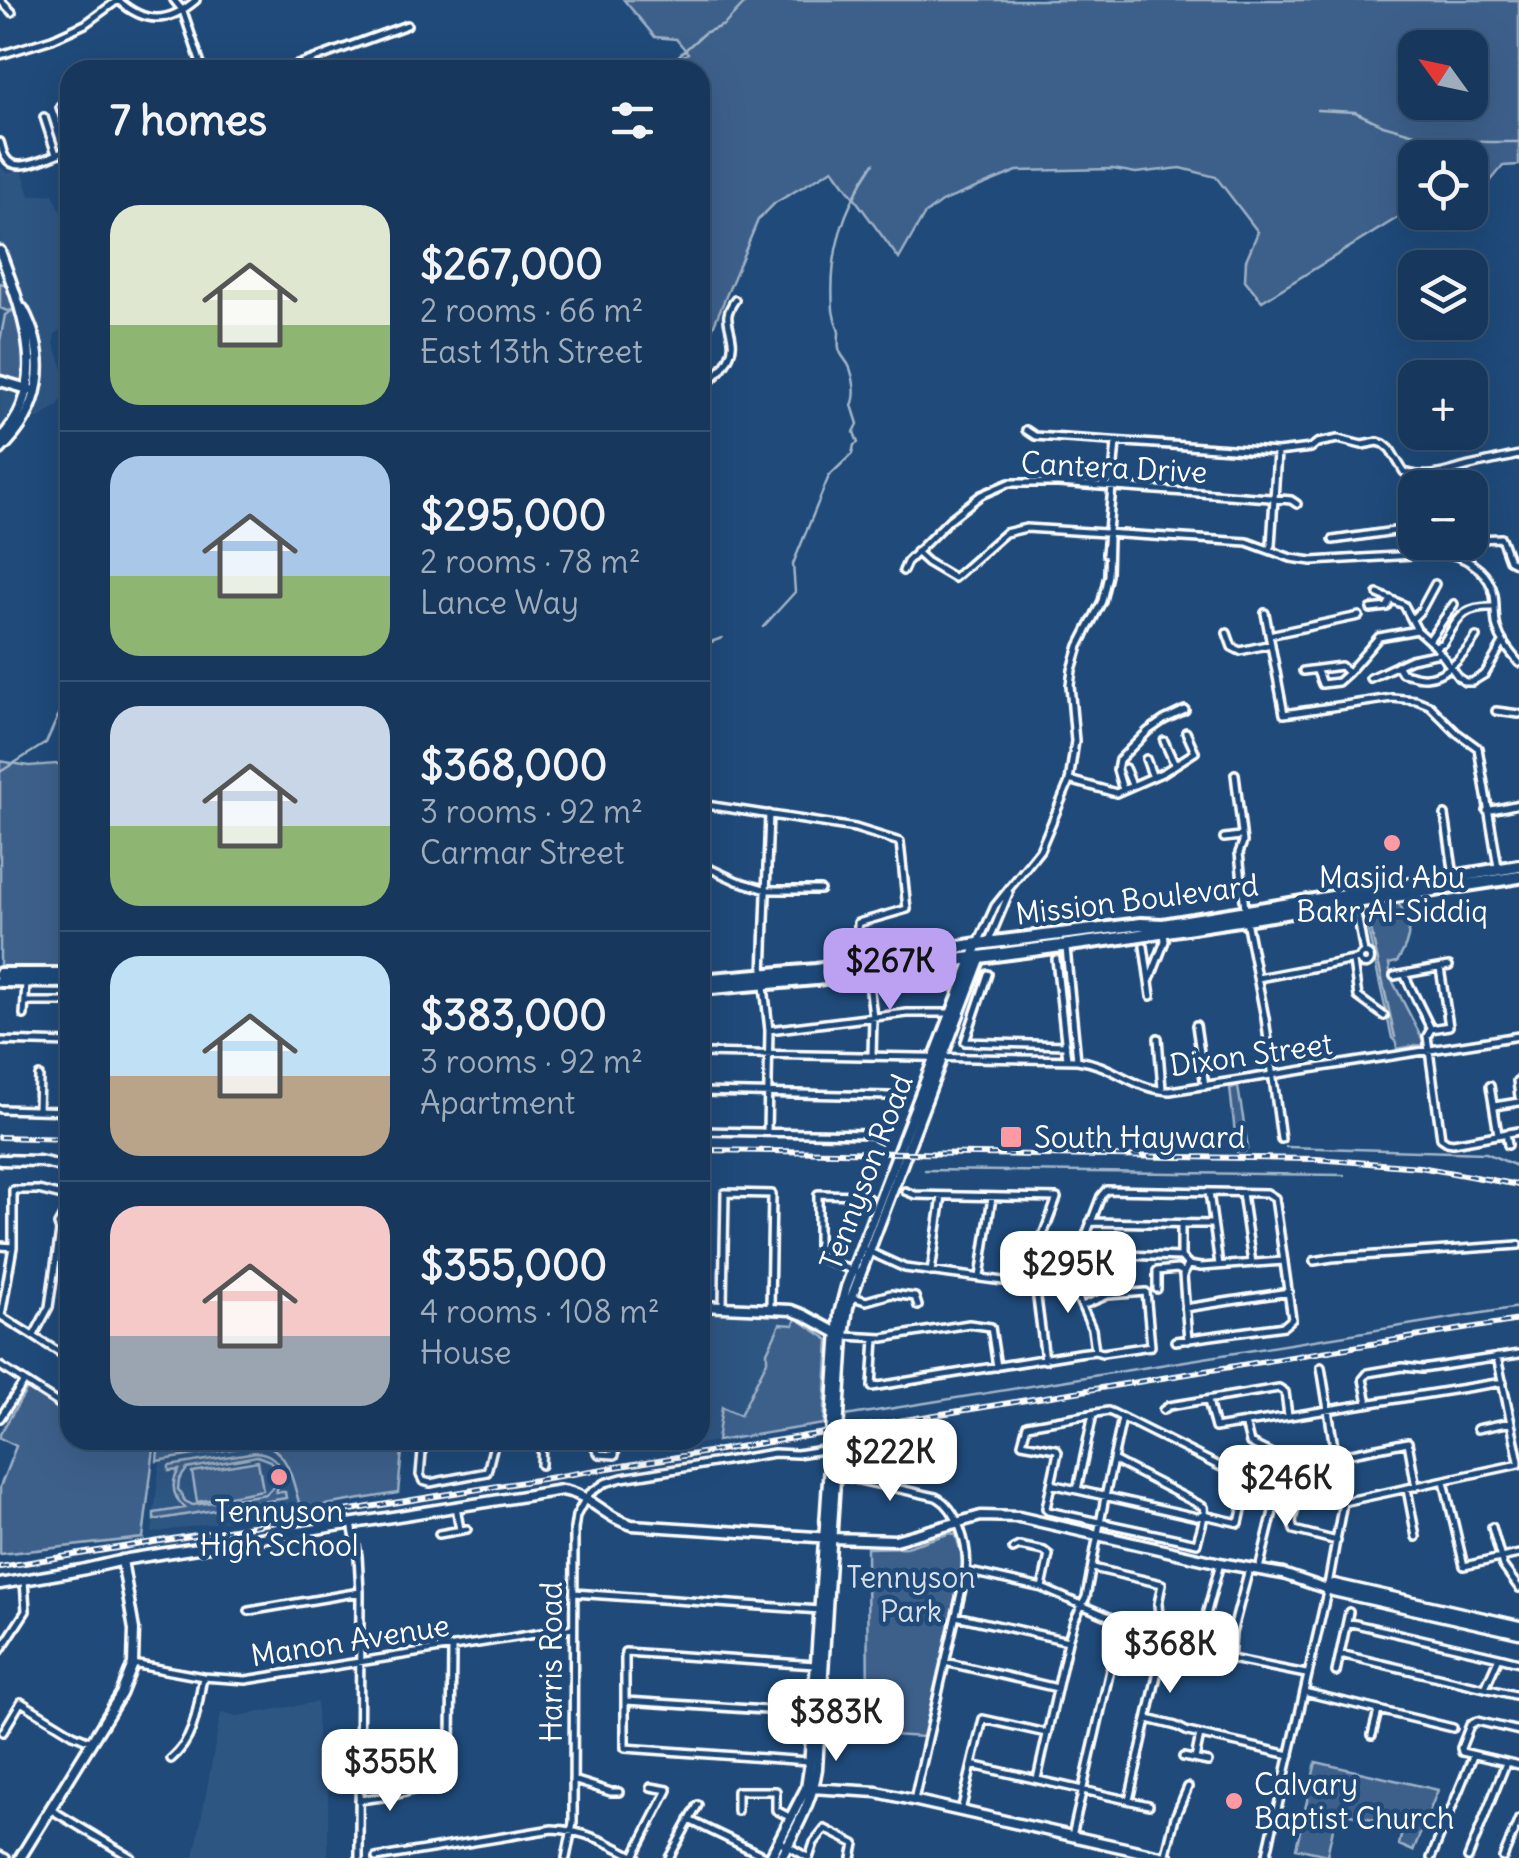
<!DOCTYPE html>
<meta charset="utf-8">
<style>
:root{--surface:#17385c;--page:#203f62;--text:#f1f3f6;--muted:#9eacbb;--line:#365272;--accent:#bca0f2}
body{margin:0;font-family:Delius,sans-serif;background:var(--page);color:var(--text);height:100vh;display:flex;flex-direction:column;font-size:38px;white-space:nowrap}
*{box-sizing:border-box;margin:0}
p{font-size:32px;color:var(--muted)}
.icon{flex:none;width:55px;height:55px;fill:none;stroke:currentColor;stroke-width:2;stroke-linecap:round;stroke-linejoin:round}
.map{position:relative;flex:1;overflow:hidden}
.drawer{position:absolute;left:60px;top:60px;width:650px;height:1390px;display:flex;flex-direction:column;background:var(--surface);border-radius:30px;box-shadow:0 10px 40px #0002,0 0 0 2px var(--line)}
.drawer>*{flex:none}
.needle{width:65px;rotate:303deg}
.buttons{position:absolute;left:1398px;top:30px;display:grid;gap:20px}
.buttons a{display:grid;place-items:center;width:90px;height:90px;border-radius:20px;background:var(--surface);box-shadow:0 10px 40px #0002,0 0 0 2px var(--line);font-size:50px}
.price{position:absolute;translate:-50% -85px;padding:0 22px;border-radius:20px;background:#fff;color:#222;font-size:32px;line-height:65px;filter:drop-shadow(0 2px 5px #0008)}
.price::after{content:'';position:absolute;left:50%;top:60px;width:30px;height:22px;margin-left:-15px;background:inherit;clip-path:polygon(0 0,100% 0,50% 100%)}
.price.selected{background:var(--accent);color:#111}
ul{padding:0;list-style:none}
li{display:flex;align-items:center;gap:30px;height:250px;padding:0 50px}
li+li{border-top:2px solid var(--line)}
li span{display:grid;place-items:center;flex:none;width:280px;height:200px;border-radius:30px;color:#555}
li>.icon{margin-inline-start:auto}
span .icon{width:120px;height:120px;fill:#fffc;stroke-width:1}
li b{font-size:42px}
h2{display:flex;justify-content:space-between;align-items:center;height:120px;padding:0 50px;font-size:42px}
.map>svg:first-child{display:block}
.built{fill:#2e5683}
.green{fill:#3c618b;stroke:#9eb0c5;stroke-width:2.5;fill-rule:evenodd}
.lines{fill:none;stroke-linecap:round;stroke-linejoin:round}
.stream{stroke:#a3b5c8;stroke-width:2.5}
.street-casing{stroke:#fff;stroke-width:12}
.secondary-casing{stroke:#fff;stroke-width:15}
.primary-casing{stroke:#fff;stroke-width:18}
.street{stroke:#1f4a7a;stroke-width:5}
.secondary{stroke:#1f4a7a;stroke-width:8}
.primary{stroke:#1f4a7a;stroke-width:10}
.rail-casing{stroke:#fff;stroke-width:6}
.rail{stroke:#1f4a7a;stroke-width:2.5;stroke-dasharray:8;stroke-linecap:butt}
.poi-dot{fill:#ff9aa2;stroke:#1f4a7a;stroke-width:4}
.labels{text-anchor:middle;dominant-baseline:central;stroke-width:9;stroke-linejoin:round;paint-order:stroke}
.street-label{font-size:30px;fill:#fff;stroke:#1f4a7a}
.poi-label{font-size:30px;fill:#fff;stroke:#1f4a7a}
.park-label{font-size:30px;fill:#d8dfe8;stroke:#1f4a7a}
</style>
<div class="map">
<svg width="1519" height="1858" viewBox="0 0 1519 1858">
<rect width="100%" height="100%" fill="#1f4a7a"/>
<filter id="ink" filterUnits="userSpaceOnUse"><feTurbulence type="fractalNoise" baseFrequency=".01" numOctaves="2"/><feDisplacementMap in="SourceGraphic" scale="20" xChannelSelector="R" yChannelSelector="G"/><feConvolveMatrix kernelMatrix="1 2 1 2 8 2 1 2 1" color-interpolation-filters="sRGB"/></filter>
<g filter="url(#ink)">
<path class="built" d="M0,166L7,173L22,170L30,196L53,194L70,232V323L55,334L54,343L68,383L59,405L39,418L7,420L0,428Z
M700,1311L784,1315L796,1318L828,1338L824,1424L655,1451V1440H700Z
M159,1440H403L398,1493L152,1533L160,1461H157Z
M317,1702V1768H328V1858H194L221,1713L237,1716Z"/>
<path class="green" d="M624,0H1519V165L1503,166L1470,206V158H1415V207L1262,301L1245,280L1246,260L1258,232L1216,177L1181,168L1136,173L1113,169L1017,171L941,202L924,215L899,259L833,169L775,203L758,220L700,358V70H672L671,64L688,53L676,39L655,37ZM1415,48H1470V102H1415Z
M0,283L7,285C15,313 34,355 21,382L0,377V341L5,315L14,310L7,311L0,308Z
M0,761L29,766L70,763V968L0,967Z
M1395,900C1415,921 1411,940 1397,962L1389,964L1391,978L1425,1044L1397,1049L1396,1042L1392,1038L1362,904Z
M1238,1087L1248,1148L1244,1152H1237L1230,1088Z
M796,1318L829,1340L824,1424L717,1441L722,1407L740,1415L767,1361V1352L780,1324L794,1325Z
M27,1389L70,1416V1440H155L143,1538L0,1554V1487L16,1446L0,1438V1434Z
M159,1440H403L398,1493L301,1509C293,1485 290,1450 262,1444L157,1461Z
M256,1452C271,1453 280,1462 282,1476L276,1492H285L286,1498L154,1520V1513L185,1508C173,1497 170,1484 179,1470L169,1471V1466ZM257,1456L270,1461L276,1469L274,1486L266,1494L193,1505L185,1501L178,1489L179,1480L187,1469Z
M258,1461L263,1490L197,1502L192,1472Z
M951,1533L956,1535L963,1560L962,1569L923,1737L892,1735L891,1729L868,1727L867,1548L906,1547Z
M1316,1762L1438,1790L1413,1851L1399,1845L1403,1826L1337,1811L1327,1855L1296,1848Z"/>
<g class="lines">
<path class="stream" d="M663,70L704,33L724,25L748,0
M1317,110L1355,112L1383,125L1425,137L1488,142H1519
M763,627L795,592L793,564L829,476L852,454L854,445L858,443L854,432L858,424L852,405C857,395 854,379 850,368C847,360 840,356 839,348C838,343 839,337 839,332C837,325 834,318 833,310C829,253 842,210 874,163
M700,646L722,638
M0,772L46,743L64,703L67,671L64,622L65,601L70,588
M1367,912L1395,1037
M1286,1147L1486,1153L1519,1167
M925,1170L1344,1175
M845,1416L1519,1307
M1116,1858L1117,1856"/>
<g class="street-casing">
<path id="street" d="M0,0L12,12
M118,0C145,24 168,24 196,0
M174,0L183,11L203,70
M0,55L52,39L85,24L118,0
M284,70L407,25
M60,107L70,135
M44,117L56,154
M0,142C2,147 2,153 6,158C16,176 55,154 70,149
M700,388C714,380 735,358 732,340C730,322 722,318 735,300
M1026,430L1035,436L1277,452L1311,448L1317,443L1338,439L1362,445L1378,442L1384,444L1390,449L1404,472C1428,480 1446,472 1469,466C1486,462 1502,459 1519,455
M1470,529L1476,539L1501,538L1509,560L1519,565
M1333,540L1415,528
M1269,549L1271,545L1277,453
M916,552L927,562L954,578L1005,533L1026,528L1247,542L1291,558L1312,561L1447,553C1469,559 1489,571 1494,595C1496,606 1494,617 1497,628C1501,642 1510,652 1519,663
M1106,554L1116,442
M903,571L907,562L949,520L981,495L1009,483H1058L1270,498L1291,500L1297,504
M1378,594L1404,605L1417,630L1435,646L1458,677L1465,682H1472L1485,674L1503,643
M1371,609L1387,607L1391,599
M1265,613L1284,714L1392,698L1416,700L1429,705L1456,732L1478,748L1498,867
M1413,618L1421,610L1435,584
M1227,633L1232,647L1240,651L1271,644
M1269,635L1359,616
M1430,639L1454,604
M1435,646L1443,643C1459,618 1461,606 1494,607
M1397,665L1402,673C1409,674 1419,678 1426,677C1448,676 1465,654 1476,637
M1303,671L1341,666L1348,673L1379,637L1417,630
M1317,671L1322,684L1338,682L1348,673
M1370,678L1411,659L1440,653
M1496,711L1519,714
M1164,741L1175,765
M1146,759L1152,775
M1125,768L1132,785
M1235,774L1243,842L1239,853L1245,909
M1069,780L1116,793L1164,772L1195,752L1186,732
M1123,790L1117,770L1119,760L1148,731L1164,720L1185,710
M700,804L855,828L900,842L907,909L858,923V962
M1487,811L1519,804
M1445,815L1454,876
M1224,838L1240,836L1242,834
M700,864L737,881L767,890H820
M1355,902L1364,953
M1246,920L1265,1018L1281,1139
M979,941L995,906L1040,850L1069,782L1075,741L1070,685L1072,670L1079,646L1102,601L1108,575L1109,538
M988,943L1009,893
M1144,946L1151,996
M1066,948L1077,1060
M1359.5 959a5.5 5.5 0 1 1 11 0a5.5 5.5 0 1 1-11 0Z
M1056,959L1067,1059
M1353,962L1358,997L1384,1016
M868,974L873,1017L872,1056
M988,974L965,1042L1066,1045
M1404,974L1431,1029
M763,975L769,814
M1394,976L1449,966
M1258,978L1359,959
M1149,982L1165,941L1164,933
M764,986L769,1030L767,1132
M26,1002H70
M24,1015L26,983
M1196,1025L1205,1086
M1431,1029L1427,1036L1441,1138L1447,1142L1453,1143L1519,1131
M1431,1029L1449,1026L1440,968
M769,1030L907,1013H950
M1158,1038L1162,1089
M0,1041L70,1043
M700,1053L1077,1060C1115,1065 1131,1089 1170,1091L1519,1036
M1517,1081L1519,1097
M1490,1086L1498,1134
M700,1092L889,1096L900,1100
M1494,1106L1519,1102
M0,1109L70,1111
M38,1110L39,1076
M700,1131L871,1134L880,1139
M1506,1133L1508,1145
M905,1191L915,1195L1057,1198L1034,1259V1275L1045,1360
M1209,1192L1219,1265
M1242,1193L1252,1263
M70,1198L38,1190H13V1247L1,1316L70,1359
M1090,1222L1213,1224
M1181,1224V1257L1188,1265L1183,1275L1188,1340
M60,1231L70,1217
M0,1246L13,1247
M861,1248L905,1268L1011,1282L1069,1278
M1084,1257L1081,1248L1101,1196L1106,1190L1267,1193L1275,1198L1292,1319L1284,1326L1175,1341
M1314,1261L1332,1258L1519,1245
M1188,1265L1201,1267L1284,1261
M931,1272L942,1196
M859,1273L818,1257V1194L862,1195L868,1198
M980,1277L992,1197
M1069,1278L1078,1260L1094,1254L1181,1257
M1069,1278L1092,1329L1095,1351
M1157,1289V1271L1177,1269L1183,1272
M853,1297L866,1301L891,1294L915,1297L918,1306
M723,1306L725,1193L772,1194L770,1308
M1185,1308L1289,1292
M34,1335L49,1307L60,1231L58,1225L70,1204
M845,1336L883,1338L969,1324L991,1327L997,1367
M875,1338L872,1387L1078,1353L1095,1351L1102,1353L1151,1346L1146,1292L1108,1295L1082,1306
M1497,1357L1519,1461
M0,1366L67,1409L70,1408
M1208,1401L1215,1428L1503,1382
M1368,1403L1363,1379L1368,1373L1403,1367L1422,1369L1519,1354
M1163,1410L1169,1406L1279,1388L1285,1392L1288,1416
M0,1418L24,1382
M1245,1423L1250,1443L1284,1460
M1477,1429L1511,1422
M423,1440L420,1475L423,1481L430,1483L487,1472L495,1440
M591,1440L599,1454L615,1455L616,1440
M423,1443L455,1440
M1336,1456L1408,1442L1416,1487
M541,1465L542,1440
M836,1475L936,1497C958,1508 969,1547 966,1571L914,1800
M1444,1481L1464,1566L1519,1554
M1051,1484L1197,1517L1204,1515L1239,1523L1248,1483L1245,1479L1113,1413L1108,1411L1027,1425L1022,1443L1056,1449L1058,1452L1046,1508L1048,1511L1197,1543C1199,1532 1206,1518 1204,1507L1113,1460
M1407,1489L1416,1537
M1077,1490L1093,1414
M1343,1502L1519,1464
M1302,1503L1298,1504C1293,1512 1290,1521 1294,1530L1337,1541
M456,1506L460,1530
M352,1523L358,1556L360,1592L359,1858
M1492,1527L1503,1566L1519,1588
M439,1534L467,1529
M1013,1549L1019,1546L1044,1551L1049,1555L1042,1588
M1093,1568L1162,1584L1158,1604L1162,1653L1129,1800
M1259,1569L1280,1483
M966,1571L1042,1588L1121,1622L1153,1624L1205,1619L1220,1563
M574,1593L820,1610
M249,1611L360,1592
M956,1616L1068,1641
M1347,1622L1499,1657
M0,1651L26,1611L24,1580
M1206,1654L1306,1674
M1340,1654L1519,1696
M1230,1658L1232,1633L1249,1569
M945,1662L1057,1688
M133,1664L203,1677L246,1680L573,1628
M1336,1672L1349,1612
M1485,1688L1499,1657L1519,1662
M1304,1692L1453,1728
M626,1701L812,1713
M1148,1719L1176,1726L1188,1732L1290,1755
M1519,1731L1477,1721L1470,1725L1461,1748L1462,1752L1519,1765
M3,1732L21,1702L73,1734L92,1742
M1372,1735L1378,1711
M451,1741L452,1649
M1183,1757L1208,1762
M171,1759C196,1738 197,1707 203,1677
M1195,1759L1200,1735
M808,1761L625,1748V1652L815,1665
M972,1765L1149,1805
M1037,1779L1068,1641L1074,1621L1086,1597L1105,1497L1122,1418
M573,1780L611,1792H619
M359,1800L390,1796L413,1790
M50,1809L132,1858
M737,1811V1791H776V1810L791,1818
M961,1811L983,1719L1046,1733
M689,1820L768,1858
M1072,1836L1121,1622
M779,1841L807,1857
M0,1855L6,1858
M634,1856L668,1790L651,1787
M376,1858L552,1829C584,1830 609,1843 637,1858
M566,1858L573,1823L574,1529L576,1516L583,1503L590,1493L605,1483L622,1478L774,1453L797,1454L829,1449
M669,1858L698,1805
M809,1858L814,1843L825,1829L855,1844L852,1858
M1165,1858L1175,1817L1188,1787
M1266,1858L1326,1596L1343,1502L1321,1367
M1431,1858L1473,1756
M1468,1858L1506,1763
M1503,1858L1519,1819"/>
</g>
<g class="secondary-casing">
<path id="secondary" d="M0,251C22,311 53,386 0,439
M0,381L31,390
M0,450C42,410 50,360 23,309
M0,1160L39,1161L70,1168
M700,1306L791,1310L804,1315L839,1334
M0,1584L81,1570L128,1559L562,1490C590,1494 605,1518 632,1525L831,1538L895,1540L981,1516L1019,1517L1220,1563L1283,1574L1333,1591L1519,1633
M1327,1587L1334,1584L1519,1626
M811,1788L877,1792L1169,1858
M20,1858L121,1694L133,1664L134,1630L122,1560
M770,1858L806,1788L809,1768L839,1314L846,1287L978,944
M781,1858C796,1829 812,1802 817,1769L844,1336L848,1307L981,956"/>
</g>
<g class="primary-casing">
<path id="primary" d="M0,974H70
M700,980L816,970L978,944L1141,924L1163,925L1519,866
M0,981L70,982
M700,989L816,979L1121,938L1519,877"/>
</g>
<use href="#street" class="street"/>
<use href="#secondary" class="secondary"/>
<use href="#primary" class="primary"/>
<g class="rail-casing">
<path id="rail" d="M0,1137L70,1139
M700,1150L1316,1159L1420,1167L1519,1185
M0,1567L1519,1320"/>
</g>
<use href="#rail" class="rail"/>
</g>
</g>
<g class="poi-dot">
<circle cx="1392" cy="843" r="10"/>
<rect x="999" y="1125" width="24" height="24" rx="5"/>
<circle cx="279" cy="1477" r="10"/>
<circle cx="1234" cy="1801" r="10"/>
</g>
<g class="labels">
<g class="street-label">
<text transform="translate(1114 467) rotate(3)">Cantera Drive</text>
<text transform="translate(1137 899) rotate(-7)">Mission Boulevard</text>
<text transform="translate(1251 1054) rotate(-8)">Dixon Street</text>
<text transform="translate(866 1172) rotate(-69)">Tennyson Road</text>
<text transform="translate(350 1640) rotate(-9)">Manon Avenue</text>
<text transform="translate(551 1662) rotate(-90)">Harris Road</text>
</g>
<g class="poi-label">
<text x="1392" y="877">Masjid Abu<tspan x="1392" dy="34">Bakr Al-Siddiq</tspan></text>
<text x="1034" y="1137" text-anchor="start">South Hayward</text>
<text x="279" y="1511">Tennyson<tspan x="279" dy="34">High School</tspan></text>
<text x="1254" y="1784" text-anchor="start">Calvary<tspan x="1254" dy="34">Baptist Church</tspan></text>
</g>
<g class="park-label">
<text x="911" y="1577">Tennyson<tspan x="911" dy="34">Park</tspan></text>
</g>
</g>
</svg>
<div class="buttons">
<a><svg class="needle" viewBox="-14 -14 28 28"><path d="M0-13l5 13h-10z" fill="#e53935"/><path d="M0 13l5-13h-10z" fill="#9eacbb"/></svg></a>
<a><svg class="icon" aria-label="locate" viewBox="0 0 24 24"><circle cx="12" cy="12" r="6"/><path d="M12 2v4M12 18v4M2 12h4M18 12h4"/></svg></a>
<a><svg class="icon" aria-label="layers" viewBox="0 0 24 24"><path d="M12 4l9 5-9 5-9-5zM3 14l9 5 9-5"/></svg></a>
<a>+</a>
<a>−</a>
</div>
<b class="price selected" style="left:890px;top:1013px">$267K</b>
<b class="price" style="left:1068px;top:1316px">$295K</b>
<b class="price" style="left:890px;top:1504px">$222K</b>
<b class="price" style="left:1286px;top:1530px">$246K</b>
<b class="price" style="left:1170px;top:1696px">$368K</b>
<b class="price" style="left:836px;top:1764px">$383K</b>
<b class="price" style="left:390px;top:1814px">$355K</b>
<section class="drawer">
<h2>7 homes<svg class="icon" aria-label="filters" viewBox="0 0 24 24"><path d="M4 7h16M4 17h16"/><circle cx="9" cy="7" r="2"/><circle cx="15" cy="17" r="2"/></svg></h2>
<ul>
<li><span style="background:linear-gradient(#dfe7d0 60%,#8fb573 0)"><svg class="icon" aria-label="home" viewBox="0 0 24 24"><path d="M3 11l9-7 9 7M6 9v11h12V9"/></svg></span><div><b>$267,000</b><p>2 rooms · 66 m²</p><p>East 13th Street</p></div></li>
<li><span style="background:linear-gradient(#a9c7e8 60%,#8fb573 0)"><svg class="icon" aria-label="home" viewBox="0 0 24 24"><path d="M3 11l9-7 9 7M6 9v11h12V9"/></svg></span><div><b>$295,000</b><p>2 rooms · 78 m²</p><p>Lance Way</p></div></li>
<li><span style="background:linear-gradient(#c9d6e8 60%,#8fb573 0)"><svg class="icon" aria-label="home" viewBox="0 0 24 24"><path d="M3 11l9-7 9 7M6 9v11h12V9"/></svg></span><div><b>$368,000</b><p>3 rooms · 92 m²</p><p>Carmar Street</p></div></li>
<li><span style="background:linear-gradient(#bfe0f5 60%,#b9a48a 0)"><svg class="icon" aria-label="home" viewBox="0 0 24 24"><path d="M3 11l9-7 9 7M6 9v11h12V9"/></svg></span><div><b>$383,000</b><p>3 rooms · 92 m²</p><p>Apartment</p></div></li>
<li><span style="background:linear-gradient(#f6c9c9 65%,#9aa5b1 0)"><svg class="icon" aria-label="home" viewBox="0 0 24 24"><path d="M3 11l9-7 9 7M6 9v11h12V9"/></svg></span><div><b>$355,000</b><p>4 rooms · 108 m²</p><p>House</p></div></li>
</ul>
</section>
</div>
